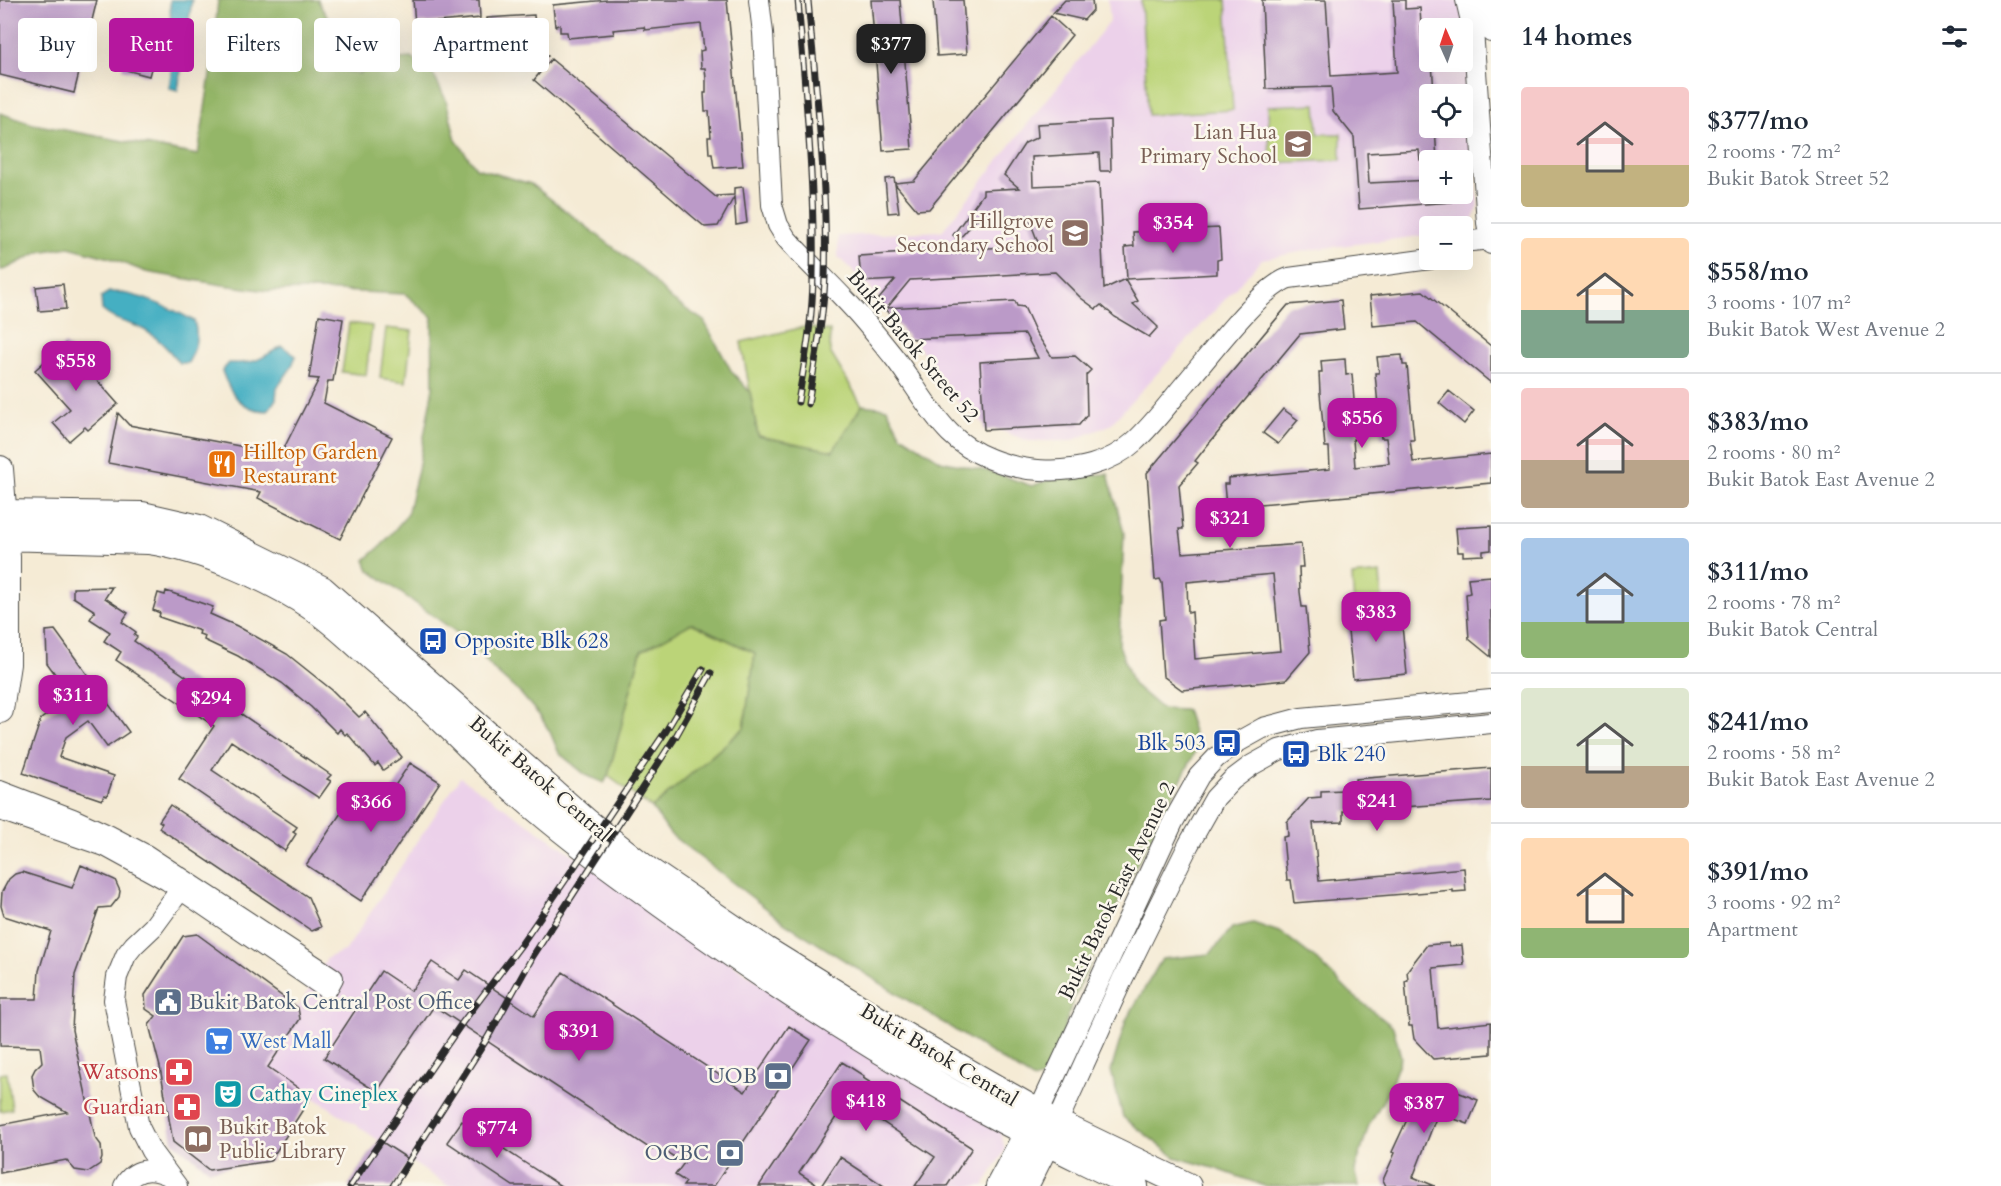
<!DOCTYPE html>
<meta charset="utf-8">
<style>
:root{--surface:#fff;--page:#f6f6f7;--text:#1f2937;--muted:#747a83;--line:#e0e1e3;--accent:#b5179e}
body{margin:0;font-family:Cardo,serif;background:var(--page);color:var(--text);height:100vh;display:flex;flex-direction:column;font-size:22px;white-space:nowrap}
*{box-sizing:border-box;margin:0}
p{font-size:20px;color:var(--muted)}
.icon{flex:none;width:33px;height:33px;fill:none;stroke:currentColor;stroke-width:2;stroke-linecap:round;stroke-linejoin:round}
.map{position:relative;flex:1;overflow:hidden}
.panel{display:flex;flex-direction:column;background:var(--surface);width:510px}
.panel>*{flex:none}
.top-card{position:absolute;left:18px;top:18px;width:570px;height:54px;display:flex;gap:12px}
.needle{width:39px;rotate:357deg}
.controls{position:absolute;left:1419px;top:18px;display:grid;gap:12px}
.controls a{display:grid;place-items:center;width:54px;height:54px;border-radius:6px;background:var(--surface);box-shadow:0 6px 24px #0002;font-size:30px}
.price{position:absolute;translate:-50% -51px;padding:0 14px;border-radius:12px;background:var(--accent);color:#fff;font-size:20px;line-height:39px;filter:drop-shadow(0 2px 3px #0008)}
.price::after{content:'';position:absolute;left:50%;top:36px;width:18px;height:14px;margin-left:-9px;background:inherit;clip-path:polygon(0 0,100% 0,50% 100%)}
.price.current{background:#222;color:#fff}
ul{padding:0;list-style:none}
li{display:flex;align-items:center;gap:18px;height:150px;padding:0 30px}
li+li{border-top:2px solid var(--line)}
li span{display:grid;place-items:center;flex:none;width:168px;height:120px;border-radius:6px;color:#555}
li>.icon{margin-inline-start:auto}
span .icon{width:72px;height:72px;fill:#fffc;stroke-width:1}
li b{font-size:26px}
h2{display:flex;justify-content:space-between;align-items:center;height:72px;padding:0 30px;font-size:26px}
.chip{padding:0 21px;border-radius:6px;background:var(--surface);box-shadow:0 6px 24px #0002;font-size:21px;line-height:54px}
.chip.current{background:var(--accent);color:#fff}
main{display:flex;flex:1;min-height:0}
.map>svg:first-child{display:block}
.built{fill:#ecd1ea;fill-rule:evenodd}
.green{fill:#bbd478;stroke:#738052;stroke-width:1.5}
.forest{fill:#94b668;stroke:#60704a;stroke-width:1.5}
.water{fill:#44afc2;stroke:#386d76;stroke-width:1.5}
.building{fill:#bb9ac8;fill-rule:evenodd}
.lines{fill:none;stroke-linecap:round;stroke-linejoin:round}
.minor-casing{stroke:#494844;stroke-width:22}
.major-casing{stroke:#494844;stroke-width:28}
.minor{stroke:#fff;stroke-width:20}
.major{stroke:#fff;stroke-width:26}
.rail-casing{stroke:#2b2b2b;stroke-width:7}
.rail{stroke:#fbf7ec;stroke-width:4.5;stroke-dasharray:14;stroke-linecap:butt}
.labels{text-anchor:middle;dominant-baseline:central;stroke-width:5;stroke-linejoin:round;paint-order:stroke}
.education-label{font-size:21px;fill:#785e54;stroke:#fbf7ec;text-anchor:end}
.street-label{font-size:21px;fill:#2b2b2b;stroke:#fbf7ec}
.food-label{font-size:21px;fill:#c56008;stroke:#fbf7ec;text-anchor:start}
.transit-label{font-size:21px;fill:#164399;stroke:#fbf7ec;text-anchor:start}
.service-label{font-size:21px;fill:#4e5e75;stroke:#fbf7ec;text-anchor:end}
.shop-label{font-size:21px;fill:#366cbe;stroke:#fbf7ec;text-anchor:start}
.health-label{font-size:21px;fill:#be3a42;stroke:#fbf7ec;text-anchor:end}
.culture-label{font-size:21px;fill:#0d838f;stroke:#fbf7ec;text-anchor:start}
</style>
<main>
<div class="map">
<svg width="1491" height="1186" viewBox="0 0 1491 1186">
<rect width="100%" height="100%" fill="#fbf7ec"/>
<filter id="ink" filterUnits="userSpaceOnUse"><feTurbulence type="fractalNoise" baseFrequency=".0167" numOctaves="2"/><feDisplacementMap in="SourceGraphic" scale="12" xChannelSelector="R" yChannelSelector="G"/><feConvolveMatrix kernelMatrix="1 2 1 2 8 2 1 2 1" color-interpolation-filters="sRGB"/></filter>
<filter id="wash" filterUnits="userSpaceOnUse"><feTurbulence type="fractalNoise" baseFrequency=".008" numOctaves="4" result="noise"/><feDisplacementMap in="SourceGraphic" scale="24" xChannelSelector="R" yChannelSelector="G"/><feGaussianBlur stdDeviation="1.35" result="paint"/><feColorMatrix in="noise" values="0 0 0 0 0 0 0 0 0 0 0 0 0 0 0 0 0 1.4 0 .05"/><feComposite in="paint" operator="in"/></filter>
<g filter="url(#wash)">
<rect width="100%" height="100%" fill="#f5ebd5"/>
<path class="built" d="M1108,0H1458L1464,23L1478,208L1470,225L1463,231L1462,226H1430L1429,235L1316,249L1262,259L1110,425L1071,441H1028L984,424L958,402L895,312L838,257V236L942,231L1110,21ZM1430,28H1462V62H1430ZM1430,94H1462V128H1430ZM1430,160H1462V194H1430Z
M460,777L765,986L1000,1128L1005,1150L984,1186H448L268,1067L300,1019L298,1008L327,958L346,950Z"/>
<path class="green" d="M1141,0H1226L1233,110L1148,115Z
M1316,104L1318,134H1341V160L1270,163L1268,106Z
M349,323L372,326L366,375L342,372Z
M804,327L830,331V352L862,405L834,451L758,436L741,342Z
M386,328L412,331L406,382L380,378Z
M1380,573L1382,602L1354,604L1352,576Z
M691,623L755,653L744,728L652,808L608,776L641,651Z
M7,1073L12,1109L0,1111V1074Z"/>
<path class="forest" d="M218,0H318C324,16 329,16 336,28C344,41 344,57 345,71L359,74L383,60L411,58L432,72L446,100L456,140L476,168L531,184L644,271L671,299L704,321L732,372L750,392L758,436L833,451L862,405L887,408L901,435L941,461L992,472L1032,486L1056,477L1108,474L1124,533L1119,645L1133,684L1162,709L1186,710L1198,747L1134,870L1073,1000L1050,1075L1034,1080L785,923L670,834L652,808L744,728L755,653L692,623L641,651L608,776L604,783L586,775L559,753L550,732L540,716L521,694L495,671L470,642L369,570L365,560L382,545L407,515L418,470L433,387L432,317L405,294L316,290L268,291L223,285L146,272L110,258L69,247L39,252L6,269L0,270V113L33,124L198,155L213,55Z
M1253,923L1282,933L1317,960L1350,993L1393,1027L1401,1057L1389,1090L1369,1125L1355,1170L1359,1186H1265L1217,1169L1175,1157L1123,1117L1111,1071L1126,1020L1162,959L1210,954L1232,928Z"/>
<path class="water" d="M170,0H192L178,90L169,88L172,67Z
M109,292C133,291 174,309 194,321C199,336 196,349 188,363H179C168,348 154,333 136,326C123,321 113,320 102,310L101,297Z
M282,346L296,356L291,368L277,388L276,399L268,411C242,411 230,394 222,371L229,363C258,364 258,359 282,346Z"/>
<g id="blocks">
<path class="building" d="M0,0H97L74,93L0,75Z
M413,0H479L480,18L415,24Z
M607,0H727L743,166L714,168L712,154H709L708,137H711L709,111H705L704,93H706V79L705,68H701L700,51L704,50L701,24L645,30L644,27L613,30L614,34L568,38L567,32H560V25L555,26L553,5Z
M871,0H900L912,149L883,151Z
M933,0H963L967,54L937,56Z
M1065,0H1092L1093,10L1084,20L1053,13Z
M1262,0H1326L1331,76L1397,72L1393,0H1405V9L1420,8L1423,61L1432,62L1434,94H1430V128H1435L1437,160H1420L1419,150L1367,153L1369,183L1430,180V194H1451V202L1359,209L1354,137L1333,111L1331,87L1266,89Z
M534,15L535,27L487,26V18Z
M1051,16L1072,35L939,197L929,209L917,210L895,184L899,212L888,213L885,179L894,178L895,183L914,181Z
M535,33L536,46L548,56L519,68L508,59V46Z
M127,50L154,58L149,76L122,69Z
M551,59L717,198V196L734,195V188L743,187L747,223L736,225L734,197L718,226L705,227L693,217L534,80Z
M1110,120L1111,171H1100L1099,153L1032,157L1033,186L1099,183L1104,289L1125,279L1138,301L1133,304L1158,327L1149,337L1115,317L1101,305L1096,309L1081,298L1055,272L910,280L887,308L1015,301L1017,306L1024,307L1036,333L1052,357L1075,356L1091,370L1086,375L1087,415L1079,425L984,430L980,362L1038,358L1025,334L909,339L878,300L895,280L861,282L859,256L1039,245L1028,216L977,219L959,239L953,235L983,194V190L1019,188L1004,175L1025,143L1038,137L1037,124Z
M1219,228L1221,259L1217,260V274L1127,279L1125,247L1134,246L1133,232Z
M63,284L66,309L39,311L36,287Z
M1423,291L1491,346V383L1417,322L1373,326L1370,296Z
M1341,300L1344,329L1300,334L1206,447L1195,461L1198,463L1179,485L1183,529H1179L1182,553L1301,544L1303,567H1299L1300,592L1302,607H1306L1310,652L1286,680L1182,690L1163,676L1159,620L1165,619L1162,583L1160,579L1155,580L1147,473L1288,305ZM1273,574L1280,651L1195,659L1192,612L1188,613L1187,582Z
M319,315L343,319L333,381H328L324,403L392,437L340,539L258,498L261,492L108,463L118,413L129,425L281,454L319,379L309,378Z
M65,344L118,404L88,430L85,427L69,441L53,423L70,409L35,370Z
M1402,355L1403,365H1407L1414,440H1410L1413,462L1491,454V483L1226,507L1224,484H1228V478L1330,469L1329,447H1325L1320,393L1319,372H1322L1321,361L1345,359L1346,375L1352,374L1357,439H1353L1355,467L1389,463L1386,438H1381L1375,373H1379L1377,357Z
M1449,391L1474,411L1464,424L1439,403Z
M1283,409L1298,420L1278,444L1263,433Z
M1491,526V550L1483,551V555L1463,556V552H1458L1456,528Z
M1491,576V657L1469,639L1466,594L1470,593L1468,578Z
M112,587L105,598L128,613L122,622L136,632L134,635L137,637L134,641L331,775L327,779L331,781L319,798L231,741L212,770L297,827L293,832L296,834L285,851L179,779L214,726L116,660L121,652L104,641L110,632L90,619L95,611L73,597V588Z
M166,591L213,607L210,614L237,626L287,654L332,690L359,717L365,712L402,757L383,770L378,763L375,766L347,733L345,735L340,729L337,733L311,707L282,683L238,656L204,640L205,636L199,634L200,631L159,617L160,613L153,610L158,593L165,595Z
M1400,607L1407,674L1353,679L1346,612Z
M55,630L129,732L107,747L88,721L66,737L59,757L114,776L107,796L104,795L102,800L23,773L41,719L72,697L47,663L46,631Z
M410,763L440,782L361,901L306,865L359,786L384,802Z
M1491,768V801L1343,811V822L1313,823L1319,881L1464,868L1466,891L1453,892V890L1294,903L1291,880H1287L1283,837L1288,836L1287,822L1309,798L1321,797V791L1344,790V788L1355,787V779Z
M170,805L308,897L321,927L312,931L159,828L162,823L159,821Z
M81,865L115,880L120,891L119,897L111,907L99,908L75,975L72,1030L95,1137L101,1145L102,1158L100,1164L88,1172L75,1170L66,1160L0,1173V1125L67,1112L39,1096L34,1090L32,1075L35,1069L42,1062L40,1047L0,1046V999H37L39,971L51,931L4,916L1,906L2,892L9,879L15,874L22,872L72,888Z
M197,934L298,1008L300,1019L268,1067L311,1097L270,1161L209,1170L173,1142L160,1067L149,1025L156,1016L146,1009L145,995L183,936Z
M1449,943V946L1462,945L1464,965L1433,968L1438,1028L1491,1022V1054L1433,1059L1414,1039L1412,1026H1409L1405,981L1408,980L1407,971L1427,945Z
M432,962L459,980L466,970L534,1016L563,972L745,1092L789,1026L811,1040L714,1186H683L686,1182L675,1175L684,1163L655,1145L652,1150L434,1006L377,1092L324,1058L381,971L411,991Z
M842,1062L864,1076L863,1078L972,1148L947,1186H915L935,1157L848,1099L799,1173L819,1186H759Z
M1447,1088L1478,1100L1468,1124L1438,1113L1413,1177L1435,1186H1386L1383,1180L1395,1153L1392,1152L1411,1111L1414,1112L1418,1102Z
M462,1121L522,1161L561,1186H513L447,1142Z
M379,1140L410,1160L393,1186H348Z
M840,1157L884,1186H821Z"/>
</g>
</g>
<g filter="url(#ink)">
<use href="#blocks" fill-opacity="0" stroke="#494844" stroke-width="1.5"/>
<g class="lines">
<g class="minor-casing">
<path id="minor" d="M759,0L763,33L772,205L778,225L786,238C807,262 831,284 852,307C867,323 880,340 893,356C913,381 927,410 950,433C994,477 1087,485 1134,442C1153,425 1169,403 1185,384C1208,358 1259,288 1289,278L1430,259
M1466,0L1473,30L1487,223L1491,244
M1484,0L1491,32
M1462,242L1491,239
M0,791L73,819L108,835L146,855L333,978L327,989L167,880L105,846L0,810
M1038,1113L1173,822L1199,776L1216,758L1236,743L1263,728L1301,718L1491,700
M1057,1123L1123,978L1189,844L1215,798L1232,780L1252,765L1279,750L1317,740L1491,723
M124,1186C134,1168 151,1167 168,1175
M177,1186L151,1151L139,1127L114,1000L117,977L126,955L134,945L153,927L186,882"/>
</g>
<g class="major-casing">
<path id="major" d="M0,469L7,557V664L0,710
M0,513L142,515L199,528L322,589L587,822L645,868L766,950L895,1030L1057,1123L1188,1186
M0,537L148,541C202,549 268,577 313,608C334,622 353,641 372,658C387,671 403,683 418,697C445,721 469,747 495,772C534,809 576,842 620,874C725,952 835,1026 949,1091C1009,1126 1073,1155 1135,1186
M999,1186L1035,1119
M1025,1186L1055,1126"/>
</g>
<use href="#minor" class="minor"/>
<use href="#major" class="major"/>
<g class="rail-casing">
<path id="rail" d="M798,0C805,91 815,183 813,275C813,317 805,360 798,402
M808,404C815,362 823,320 825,278C828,185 816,92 808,0
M350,1186L462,1023L521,945L564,882L666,731L703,669
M393,1186L488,1037L533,956L676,736L711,673"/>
</g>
<use href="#rail" class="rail"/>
</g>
</g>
<defs>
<g id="school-square" transform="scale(1.5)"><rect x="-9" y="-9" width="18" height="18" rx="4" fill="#8d6e63" stroke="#fbf7ec"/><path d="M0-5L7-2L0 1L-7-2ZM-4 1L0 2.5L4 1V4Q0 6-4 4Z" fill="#fff"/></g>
<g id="restaurant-square" transform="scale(1.5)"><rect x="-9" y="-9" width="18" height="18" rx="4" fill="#e8710a" stroke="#fbf7ec"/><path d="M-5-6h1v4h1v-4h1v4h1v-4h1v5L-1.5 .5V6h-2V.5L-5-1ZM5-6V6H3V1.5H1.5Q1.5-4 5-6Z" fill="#fff"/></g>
<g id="bus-square" transform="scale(1.5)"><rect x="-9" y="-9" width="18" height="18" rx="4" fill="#1a4fb4" stroke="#fbf7ec"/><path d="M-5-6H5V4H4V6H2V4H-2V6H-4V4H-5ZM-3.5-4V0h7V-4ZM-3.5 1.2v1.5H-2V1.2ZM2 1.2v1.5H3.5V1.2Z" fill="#fff"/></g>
<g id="civic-square" transform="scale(1.5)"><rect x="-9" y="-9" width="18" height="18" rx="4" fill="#5c6f8a" stroke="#fbf7ec"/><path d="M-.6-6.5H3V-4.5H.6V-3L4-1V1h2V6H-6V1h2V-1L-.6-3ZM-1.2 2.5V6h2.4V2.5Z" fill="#fff"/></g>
<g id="supermarket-square" transform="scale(1.5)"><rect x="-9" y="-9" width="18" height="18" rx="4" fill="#3f7fe0" stroke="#fbf7ec"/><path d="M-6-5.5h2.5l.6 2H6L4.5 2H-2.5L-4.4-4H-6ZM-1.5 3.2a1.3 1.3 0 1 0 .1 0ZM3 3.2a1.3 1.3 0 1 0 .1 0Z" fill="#fff"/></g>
<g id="pharmacy-square" transform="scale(1.5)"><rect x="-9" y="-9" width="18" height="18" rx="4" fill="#e0444e" stroke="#fbf7ec"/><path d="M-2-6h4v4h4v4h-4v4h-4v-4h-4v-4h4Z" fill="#fff"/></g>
<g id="bank-square" transform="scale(1.5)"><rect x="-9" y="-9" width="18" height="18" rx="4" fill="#5c6f8a" stroke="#fbf7ec"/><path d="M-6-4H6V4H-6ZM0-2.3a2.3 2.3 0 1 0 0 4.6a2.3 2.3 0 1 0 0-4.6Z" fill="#fff"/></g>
<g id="theatre-square" transform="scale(1.5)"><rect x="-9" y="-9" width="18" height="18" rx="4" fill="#0f9aa8" stroke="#fbf7ec"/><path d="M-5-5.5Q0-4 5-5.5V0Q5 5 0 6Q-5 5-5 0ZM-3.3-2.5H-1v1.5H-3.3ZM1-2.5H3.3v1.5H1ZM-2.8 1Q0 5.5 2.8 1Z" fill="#fff"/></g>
<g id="library-square" transform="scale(1.5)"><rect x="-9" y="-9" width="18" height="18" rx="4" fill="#8d6e63" stroke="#fbf7ec"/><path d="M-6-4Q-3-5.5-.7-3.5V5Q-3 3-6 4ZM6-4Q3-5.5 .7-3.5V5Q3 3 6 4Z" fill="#fff"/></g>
</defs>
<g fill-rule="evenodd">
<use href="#school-square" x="1298" y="144"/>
<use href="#school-square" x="1075" y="233"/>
<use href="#restaurant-square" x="222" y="464"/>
<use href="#bus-square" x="433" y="641"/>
<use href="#bus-square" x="1227" y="743"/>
<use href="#bus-square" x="1296" y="754"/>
<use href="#civic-square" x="168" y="1002"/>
<use href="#supermarket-square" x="219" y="1041"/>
<use href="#pharmacy-square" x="179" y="1072"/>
<use href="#bank-square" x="778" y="1076"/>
<use href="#theatre-square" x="228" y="1094"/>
<use href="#pharmacy-square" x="187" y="1107"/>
<use href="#library-square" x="198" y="1139"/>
<use href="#bank-square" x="730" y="1153"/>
</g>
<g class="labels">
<g class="education-label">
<text x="1277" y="132">Lian Hua<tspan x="1277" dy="24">Primary School</tspan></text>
<text x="1054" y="221">Hillgrove<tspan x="1054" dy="24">Secondary School</tspan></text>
<text x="219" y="1127" text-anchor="start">Bukit Batok<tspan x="219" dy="24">Public Library</tspan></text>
</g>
<g class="street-label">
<text transform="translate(913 346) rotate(50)">Bukit Batok Street 52</text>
<text transform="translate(540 779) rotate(41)">Bukit Batok Central</text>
<text transform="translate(1117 891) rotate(-64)">Bukit Batok East Avenue 2</text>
<text transform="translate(939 1055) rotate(31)">Bukit Batok Central</text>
</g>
<g class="food-label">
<text x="243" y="452">Hilltop Garden<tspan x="243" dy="24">Restaurant</tspan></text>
</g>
<g class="transit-label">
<text x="454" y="641">Opposite Blk 628</text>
<text x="1206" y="743" text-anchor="end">Blk 503</text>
<text x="1317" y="754">Blk 240</text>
</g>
<g class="service-label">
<text x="189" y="1002" text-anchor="start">Bukit Batok Central Post Office</text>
<text x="757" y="1076">UOB</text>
<text x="709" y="1153">OCBC</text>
</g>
<g class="shop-label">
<text x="240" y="1041">West Mall</text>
</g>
<g class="health-label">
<text x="158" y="1072">Watsons</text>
<text x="166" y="1107">Guardian</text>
</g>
<g class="culture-label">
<text x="249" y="1094">Cathay Cineplex</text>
</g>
</g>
</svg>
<div class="controls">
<a><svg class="needle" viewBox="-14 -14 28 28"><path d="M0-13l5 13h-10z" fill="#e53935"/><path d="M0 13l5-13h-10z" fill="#747a83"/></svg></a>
<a><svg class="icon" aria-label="locate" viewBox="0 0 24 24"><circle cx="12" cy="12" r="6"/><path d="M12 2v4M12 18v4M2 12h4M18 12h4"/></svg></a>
<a>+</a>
<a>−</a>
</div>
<b class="price current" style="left:891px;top:75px">$377</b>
<b class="price" style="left:1173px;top:254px">$354</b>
<b class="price" style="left:76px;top:392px">$558</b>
<b class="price" style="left:1362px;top:449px">$556</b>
<b class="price" style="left:1230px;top:549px">$321</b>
<b class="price" style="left:1376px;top:643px">$383</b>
<b class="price" style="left:73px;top:726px">$311</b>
<b class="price" style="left:211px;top:729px">$294</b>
<b class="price" style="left:1377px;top:832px">$241</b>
<b class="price" style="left:371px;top:833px">$366</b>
<b class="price" style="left:579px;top:1062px">$391</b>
<b class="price" style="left:866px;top:1132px">$418</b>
<b class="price" style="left:1424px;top:1134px">$387</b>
<b class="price" style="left:497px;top:1159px">$774</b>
<div class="top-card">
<a class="chip">Buy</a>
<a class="chip current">Rent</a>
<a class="chip">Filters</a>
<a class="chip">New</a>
<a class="chip">Apartment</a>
</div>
</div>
<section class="panel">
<h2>14 homes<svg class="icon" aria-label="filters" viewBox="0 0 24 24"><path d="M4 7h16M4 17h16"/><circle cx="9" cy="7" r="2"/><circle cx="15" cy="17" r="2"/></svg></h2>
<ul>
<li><span style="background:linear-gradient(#f6c9c9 65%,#c2b280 0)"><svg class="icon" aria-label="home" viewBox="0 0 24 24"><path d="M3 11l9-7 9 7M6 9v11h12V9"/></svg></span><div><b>$377/mo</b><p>2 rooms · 72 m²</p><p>Bukit Batok Street 52</p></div></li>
<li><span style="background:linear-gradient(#ffd9b3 60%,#7fa58c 0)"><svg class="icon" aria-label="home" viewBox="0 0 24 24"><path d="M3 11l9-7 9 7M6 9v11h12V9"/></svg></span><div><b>$558/mo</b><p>3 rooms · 107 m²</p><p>Bukit Batok West Avenue 2</p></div></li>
<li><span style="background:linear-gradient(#f6c9c9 60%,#b9a48a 0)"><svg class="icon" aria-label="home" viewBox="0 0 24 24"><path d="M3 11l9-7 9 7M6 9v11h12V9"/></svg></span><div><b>$383/mo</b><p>2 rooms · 80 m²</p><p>Bukit Batok East Avenue 2</p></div></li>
<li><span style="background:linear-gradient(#a9c7e8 70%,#8fb573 0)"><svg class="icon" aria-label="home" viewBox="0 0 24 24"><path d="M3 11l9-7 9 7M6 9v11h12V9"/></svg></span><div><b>$311/mo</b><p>2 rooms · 78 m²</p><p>Bukit Batok Central</p></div></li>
<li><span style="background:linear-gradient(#dfe7d0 65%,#b9a48a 0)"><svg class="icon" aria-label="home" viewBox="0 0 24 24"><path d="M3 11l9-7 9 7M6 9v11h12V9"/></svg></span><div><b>$241/mo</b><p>2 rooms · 58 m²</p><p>Bukit Batok East Avenue 2</p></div></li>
<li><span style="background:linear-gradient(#ffd9b3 75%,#8fb573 0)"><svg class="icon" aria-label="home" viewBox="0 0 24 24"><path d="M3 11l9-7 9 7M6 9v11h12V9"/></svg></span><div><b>$391/mo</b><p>3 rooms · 92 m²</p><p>Apartment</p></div></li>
</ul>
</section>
</main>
